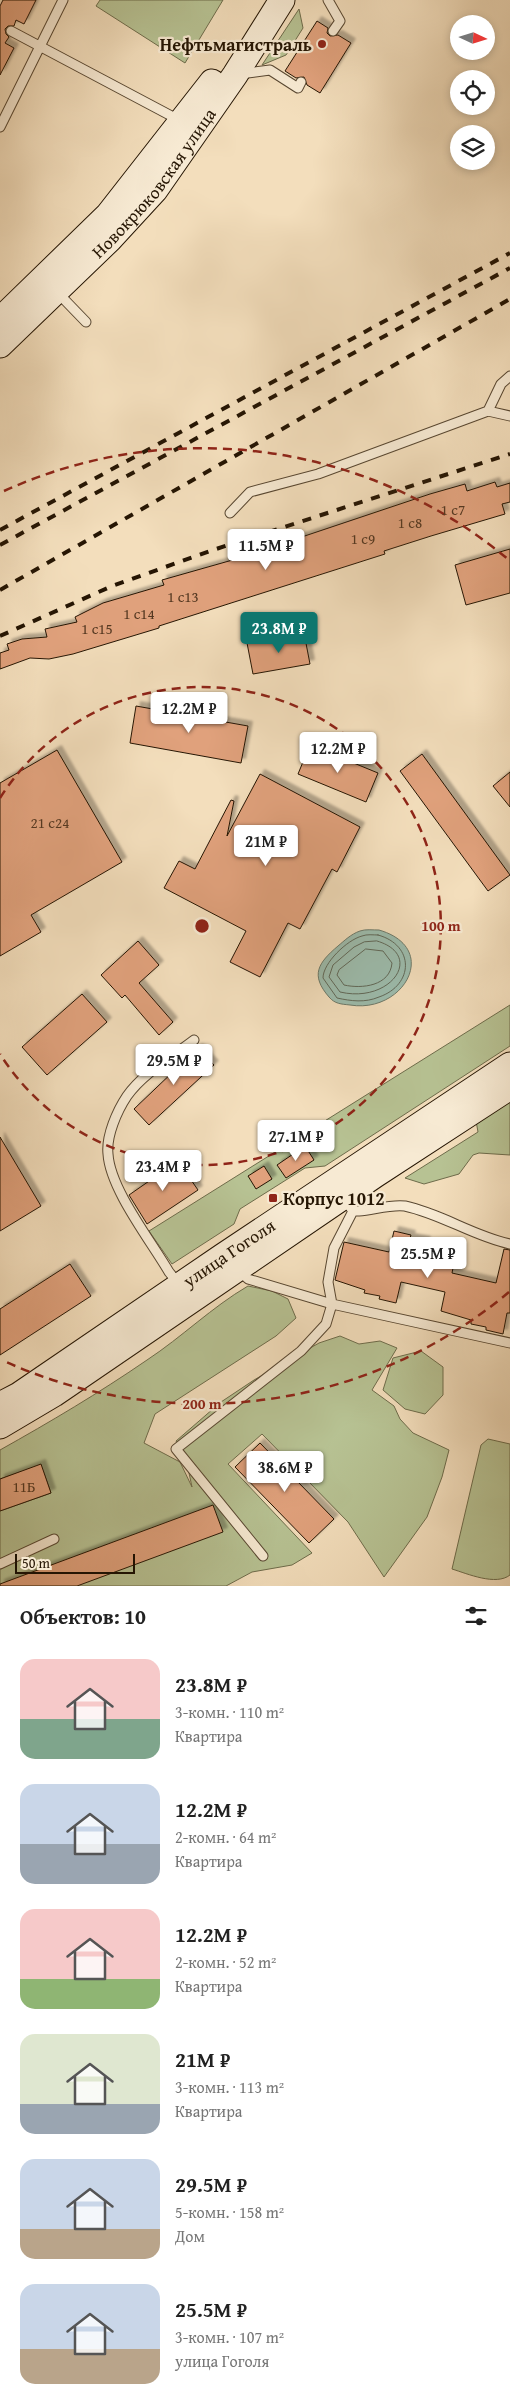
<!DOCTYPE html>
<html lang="ru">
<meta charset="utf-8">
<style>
:root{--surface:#fff;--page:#f6f6f6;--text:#222;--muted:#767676;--accent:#0f766e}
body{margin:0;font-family:"Gentium Book Plus",serif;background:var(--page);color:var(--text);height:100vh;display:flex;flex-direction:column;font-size:19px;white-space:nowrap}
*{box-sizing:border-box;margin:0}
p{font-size:16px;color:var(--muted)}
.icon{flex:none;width:28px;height:28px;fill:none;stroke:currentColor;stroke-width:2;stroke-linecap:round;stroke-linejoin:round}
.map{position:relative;height:1586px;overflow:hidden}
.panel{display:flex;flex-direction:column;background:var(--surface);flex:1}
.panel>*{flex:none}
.needle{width:32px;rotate:94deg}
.tools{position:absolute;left:450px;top:15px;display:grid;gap:10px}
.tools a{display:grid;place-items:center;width:45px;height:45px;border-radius:50%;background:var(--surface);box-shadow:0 2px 8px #0003;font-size:25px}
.scale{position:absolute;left:15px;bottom:12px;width:120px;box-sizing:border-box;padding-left:5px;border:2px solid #251503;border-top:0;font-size:14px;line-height:18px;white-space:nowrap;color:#251503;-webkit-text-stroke:4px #f7ead3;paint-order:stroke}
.price{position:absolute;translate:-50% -42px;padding:0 11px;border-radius:5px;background:#fff;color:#222;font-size:16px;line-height:32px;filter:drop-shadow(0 1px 2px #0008)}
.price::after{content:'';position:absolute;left:50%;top:30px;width:15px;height:11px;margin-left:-8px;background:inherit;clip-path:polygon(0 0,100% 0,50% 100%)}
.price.current{background:var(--accent);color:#fff}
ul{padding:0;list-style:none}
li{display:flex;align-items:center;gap:15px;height:125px;padding:0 20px}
li span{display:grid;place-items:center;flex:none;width:140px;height:100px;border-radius:15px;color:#555}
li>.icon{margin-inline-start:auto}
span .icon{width:60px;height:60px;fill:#fffc;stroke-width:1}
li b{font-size:21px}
h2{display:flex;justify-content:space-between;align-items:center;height:60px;padding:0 20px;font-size:21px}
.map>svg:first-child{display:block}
.green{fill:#b7c293;stroke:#6e6c4b}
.water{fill:#9cbcad;stroke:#6c7969}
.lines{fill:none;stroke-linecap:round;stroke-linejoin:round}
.shore{stroke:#606858;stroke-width:1}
.building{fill:#e0a17b;stroke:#251503;filter:url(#shadow)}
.lane-casing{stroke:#584731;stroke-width:11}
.secondary-casing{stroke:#251503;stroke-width:27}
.lane{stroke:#f7ead3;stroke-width:9}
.secondary{stroke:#f7ead3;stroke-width:25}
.rail{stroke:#251503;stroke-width:4;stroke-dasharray:9 9;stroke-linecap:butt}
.ring{fill:none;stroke:#8f2418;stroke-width:2.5;stroke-dasharray:9 6}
.poi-dot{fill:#8f2418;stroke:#f7ead3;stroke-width:2}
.labels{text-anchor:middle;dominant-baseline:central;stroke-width:4.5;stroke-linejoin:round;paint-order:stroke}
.number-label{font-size:15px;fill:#543821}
.poi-label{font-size:18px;font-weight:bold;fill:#251503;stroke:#f7ead3;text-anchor:end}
.street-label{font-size:18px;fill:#251503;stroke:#f7ead3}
.centre{fill:#8f2418;stroke:#f7ead3;stroke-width:2.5}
.ring-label{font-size:15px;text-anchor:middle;font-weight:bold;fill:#8f2418;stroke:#f7ead3;stroke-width:4.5;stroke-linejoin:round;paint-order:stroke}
</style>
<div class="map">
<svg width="510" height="1586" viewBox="0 0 510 1586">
<defs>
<filter id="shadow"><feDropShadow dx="4.5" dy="-4.5" stdDeviation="1" flood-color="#0004"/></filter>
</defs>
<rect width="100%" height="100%" fill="#f3debc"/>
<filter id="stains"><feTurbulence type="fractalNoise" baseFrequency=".004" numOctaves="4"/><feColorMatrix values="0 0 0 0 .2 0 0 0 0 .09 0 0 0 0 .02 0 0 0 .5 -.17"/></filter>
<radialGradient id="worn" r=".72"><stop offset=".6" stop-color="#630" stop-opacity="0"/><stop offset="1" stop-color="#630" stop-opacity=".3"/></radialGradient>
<path class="green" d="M100,0H223L185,63L96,6Z
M299,9L303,28L286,55L262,65Z
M510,1005V1046L325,1166L305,1168L240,1209L234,1224L172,1264L149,1231Z
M510,1090V1155L479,1153L473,1155L459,1174L424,1184L405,1178L478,1132L475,1115Z
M248,1286L272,1291L288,1299L296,1318L276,1336L155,1414L144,1443L180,1462L192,1487L186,1459L176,1441L221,1402L254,1380L319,1343L340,1336L359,1344L380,1341L397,1348L372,1390L394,1406L400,1419L413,1433L449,1450L442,1477L427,1517L384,1577L348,1522L262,1434L228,1464L312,1553L292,1565L252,1572L226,1586H0V1511L51,1493L41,1465L0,1479V1450C50,1422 99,1393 147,1360C182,1337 212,1307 248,1286Z
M421,1351L443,1367V1395L425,1414L405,1409L383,1390L393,1358Z
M488,1439L510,1444V1575C496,1586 468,1574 452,1569L481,1445Z"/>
<path class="water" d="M379,930C441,948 404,1014 350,1005C341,1004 335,1004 329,997C310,975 318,963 338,946C344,941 351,934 360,931C365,929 373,930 379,930Z"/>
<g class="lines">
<path class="shore" d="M378,935C415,945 414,985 379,997C365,1003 351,1001 337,998L323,978C323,963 347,940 362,936C367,934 373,935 378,935Z
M377,941C425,955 391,1004 340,992L329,977L333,965L354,947L364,942Z
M366,949L383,951L392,963C390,986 362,989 344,985L337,975L339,970Z"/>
</g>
<path class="building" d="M3,0H36L24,24L16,20L14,26H8L5,29L6,34L9,37L5,43L14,48L0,75V6Z
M317,21L328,28L327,33L330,36L338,35L351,43L320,93L307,85L304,77L296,78L285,71Z
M495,482L497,487L510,483V502L502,504L505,514L431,536L384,551L385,554L159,626V628L73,654L49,659L30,658L0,669V653L9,650L7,644L22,639L47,637L45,629L77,622L75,617L103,603L164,585L162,580L236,559L430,494L465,484L467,491Z
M510,549V593L466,605L455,565Z
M304,633L310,664L253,674L247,643Z
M136,706L248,726L241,763L130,743Z
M310,745L378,773L366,802L298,774Z
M57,750L122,862L31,915L41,932L0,956V783Z
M422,754L510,875L488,891L400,771Z
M510,772V807L493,786Z
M260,774L360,827L337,872L332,869L300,929L288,923L260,977L230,962L246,931L164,888L179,861L195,869L231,800L234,801L227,836Z
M138,941L159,965L139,983L173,1022L159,1035L125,995L122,998L101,975Z
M82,994L107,1022L47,1075L22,1047Z
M198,1048L214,1065L149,1125L134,1109Z
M0,1137L41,1206L0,1231Z
M305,1146L314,1160L286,1178L277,1165Z
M178,1161L198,1190L147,1224L129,1195Z
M264,1166L272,1179L256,1189L248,1176Z
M394,1231L411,1235L410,1238L426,1241L425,1244L456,1254L452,1273L496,1283L504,1249L510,1250V1313H507L503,1334L486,1330V1327L471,1324V1320L441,1311L445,1292L401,1282L396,1303L379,1299L380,1296L364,1293L365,1290L335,1280L344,1242L389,1252Z
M70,1264L91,1296L0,1355V1309Z
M260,1443L334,1519L309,1543L235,1467Z
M41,1464L51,1493L0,1511V1479Z
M213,1505L223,1532L77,1586H0V1584Z"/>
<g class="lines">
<g class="lane-casing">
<path id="lane" d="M328,0L340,21L333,31
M11,31L179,120
M240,74L270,70L298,88L301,82
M0,127L63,0
M57,292L86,322
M488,411L501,384L510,376
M230,513L250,492L318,474L488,411L510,416
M350,1207L353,1211H359C373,1210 391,1204 405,1206C442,1214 473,1236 510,1244
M239,1271L248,1279L332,1304L510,1343
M179,1284L169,1272C151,1241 110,1189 108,1154C106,1136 117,1111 127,1096C143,1073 172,1057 194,1040
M263,1556L176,1449L301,1351L326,1324L332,1304L328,1282L334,1248L353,1211
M0,1564L54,1539"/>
</g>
<g class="secondary-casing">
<g id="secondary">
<path d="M0,320L108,215L212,82"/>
<path id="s1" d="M0,345L109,240L155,190L235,75L282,0"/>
<path id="s2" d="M0,1405L19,1395L223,1256L510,1065"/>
<path d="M0,1426L54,1394L375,1175L510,1087"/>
</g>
</g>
<use href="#lane" class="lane"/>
<use href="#secondary" class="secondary"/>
<path class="rail" d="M0,530L510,253
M0,545L510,268
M0,590L510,299
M0,636L112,586L213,550L510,454"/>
</g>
<g class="ring">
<path d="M0 798A239 239 0 1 1 0 1054"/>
<path d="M509 1292A478 478 0 0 1 4 1361M4 491A478 478 0 0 1 509 560"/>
</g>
<g class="poi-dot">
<circle cx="322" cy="44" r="5"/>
<rect x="268" y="1193" width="10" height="10" rx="2.5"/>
</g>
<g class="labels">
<g class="number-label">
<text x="453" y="509">1 с7</text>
<text x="410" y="522">1 с8</text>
<text x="363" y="538">1 с9</text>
<text x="183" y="596">1 с13</text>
<text x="139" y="613">1 с14</text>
<text x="97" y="628">1 с15</text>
<text x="50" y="822">21 с24</text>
<text x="24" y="1486">11Б</text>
</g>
<g class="poi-label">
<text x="312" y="44">Нефтьмагистраль</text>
<text x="283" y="1198" text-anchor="start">Корпус 1012</text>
</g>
<g class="street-label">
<text stroke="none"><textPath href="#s1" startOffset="224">Новокрюковская улица</textPath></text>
<text stroke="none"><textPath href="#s2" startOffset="275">улица Гоголя</textPath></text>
</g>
</g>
<circle cx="202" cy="926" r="8" class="centre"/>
<g class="ring-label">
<text x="441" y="931">100 m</text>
<text x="202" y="1409">200 m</text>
</g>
<rect width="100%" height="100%" filter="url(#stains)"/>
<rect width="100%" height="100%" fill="url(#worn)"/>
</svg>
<div class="tools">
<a><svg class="needle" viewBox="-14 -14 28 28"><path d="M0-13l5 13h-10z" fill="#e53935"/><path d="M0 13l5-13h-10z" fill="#767676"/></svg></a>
<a><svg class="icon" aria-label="locate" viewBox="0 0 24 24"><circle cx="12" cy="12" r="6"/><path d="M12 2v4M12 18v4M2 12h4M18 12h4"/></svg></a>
<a><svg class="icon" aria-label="layers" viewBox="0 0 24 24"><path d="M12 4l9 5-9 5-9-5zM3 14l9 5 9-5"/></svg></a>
</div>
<div class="scale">50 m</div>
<b class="price" style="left:266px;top:571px">11.5M ₽</b>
<b class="price current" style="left:279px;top:654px">23.8M ₽</b>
<b class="price" style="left:189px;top:734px">12.2M ₽</b>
<b class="price" style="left:338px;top:774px">12.2M ₽</b>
<b class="price" style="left:266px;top:867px">21M ₽</b>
<b class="price" style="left:174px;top:1086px">29.5M ₽</b>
<b class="price" style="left:296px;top:1162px">27.1M ₽</b>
<b class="price" style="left:163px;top:1192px">23.4M ₽</b>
<b class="price" style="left:428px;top:1279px">25.5M ₽</b>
<b class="price" style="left:285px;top:1493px">38.6M ₽</b>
</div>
<section class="panel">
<h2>Объектов: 10<svg class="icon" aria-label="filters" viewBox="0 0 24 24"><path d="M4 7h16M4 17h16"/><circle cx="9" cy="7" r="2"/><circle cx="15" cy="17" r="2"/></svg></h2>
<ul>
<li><span style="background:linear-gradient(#f6c9c9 60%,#7fa58c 0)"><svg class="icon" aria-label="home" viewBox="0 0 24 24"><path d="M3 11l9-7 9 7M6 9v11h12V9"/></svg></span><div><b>23.8M ₽</b><p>3-комн. · 110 m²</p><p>Квартира</p></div></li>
<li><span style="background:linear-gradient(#c9d6e8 60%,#9aa5b1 0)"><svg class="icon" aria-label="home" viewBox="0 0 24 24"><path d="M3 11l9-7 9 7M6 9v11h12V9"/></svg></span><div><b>12.2M ₽</b><p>2-комн. · 64 m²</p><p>Квартира</p></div></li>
<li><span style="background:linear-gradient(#f6c9c9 70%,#8fb573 0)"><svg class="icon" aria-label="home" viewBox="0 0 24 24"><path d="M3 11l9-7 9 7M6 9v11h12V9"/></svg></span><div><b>12.2M ₽</b><p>2-комн. · 52 m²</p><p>Квартира</p></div></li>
<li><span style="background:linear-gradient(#dfe7d0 70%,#9aa5b1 0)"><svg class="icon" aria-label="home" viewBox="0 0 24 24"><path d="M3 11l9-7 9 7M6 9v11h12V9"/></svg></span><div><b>21M ₽</b><p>3-комн. · 113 m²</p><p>Квартира</p></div></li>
<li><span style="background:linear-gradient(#c9d6e8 70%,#b9a48a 0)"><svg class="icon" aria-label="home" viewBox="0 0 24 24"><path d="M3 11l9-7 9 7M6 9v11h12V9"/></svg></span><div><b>29.5M ₽</b><p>5-комн. · 158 m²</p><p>Дом</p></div></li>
<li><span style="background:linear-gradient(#c9d6e8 65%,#b9a48a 0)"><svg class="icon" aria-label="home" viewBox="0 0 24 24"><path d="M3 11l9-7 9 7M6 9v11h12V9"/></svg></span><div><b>25.5M ₽</b><p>3-комн. · 107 m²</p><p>улица Гоголя</p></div></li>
</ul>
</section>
